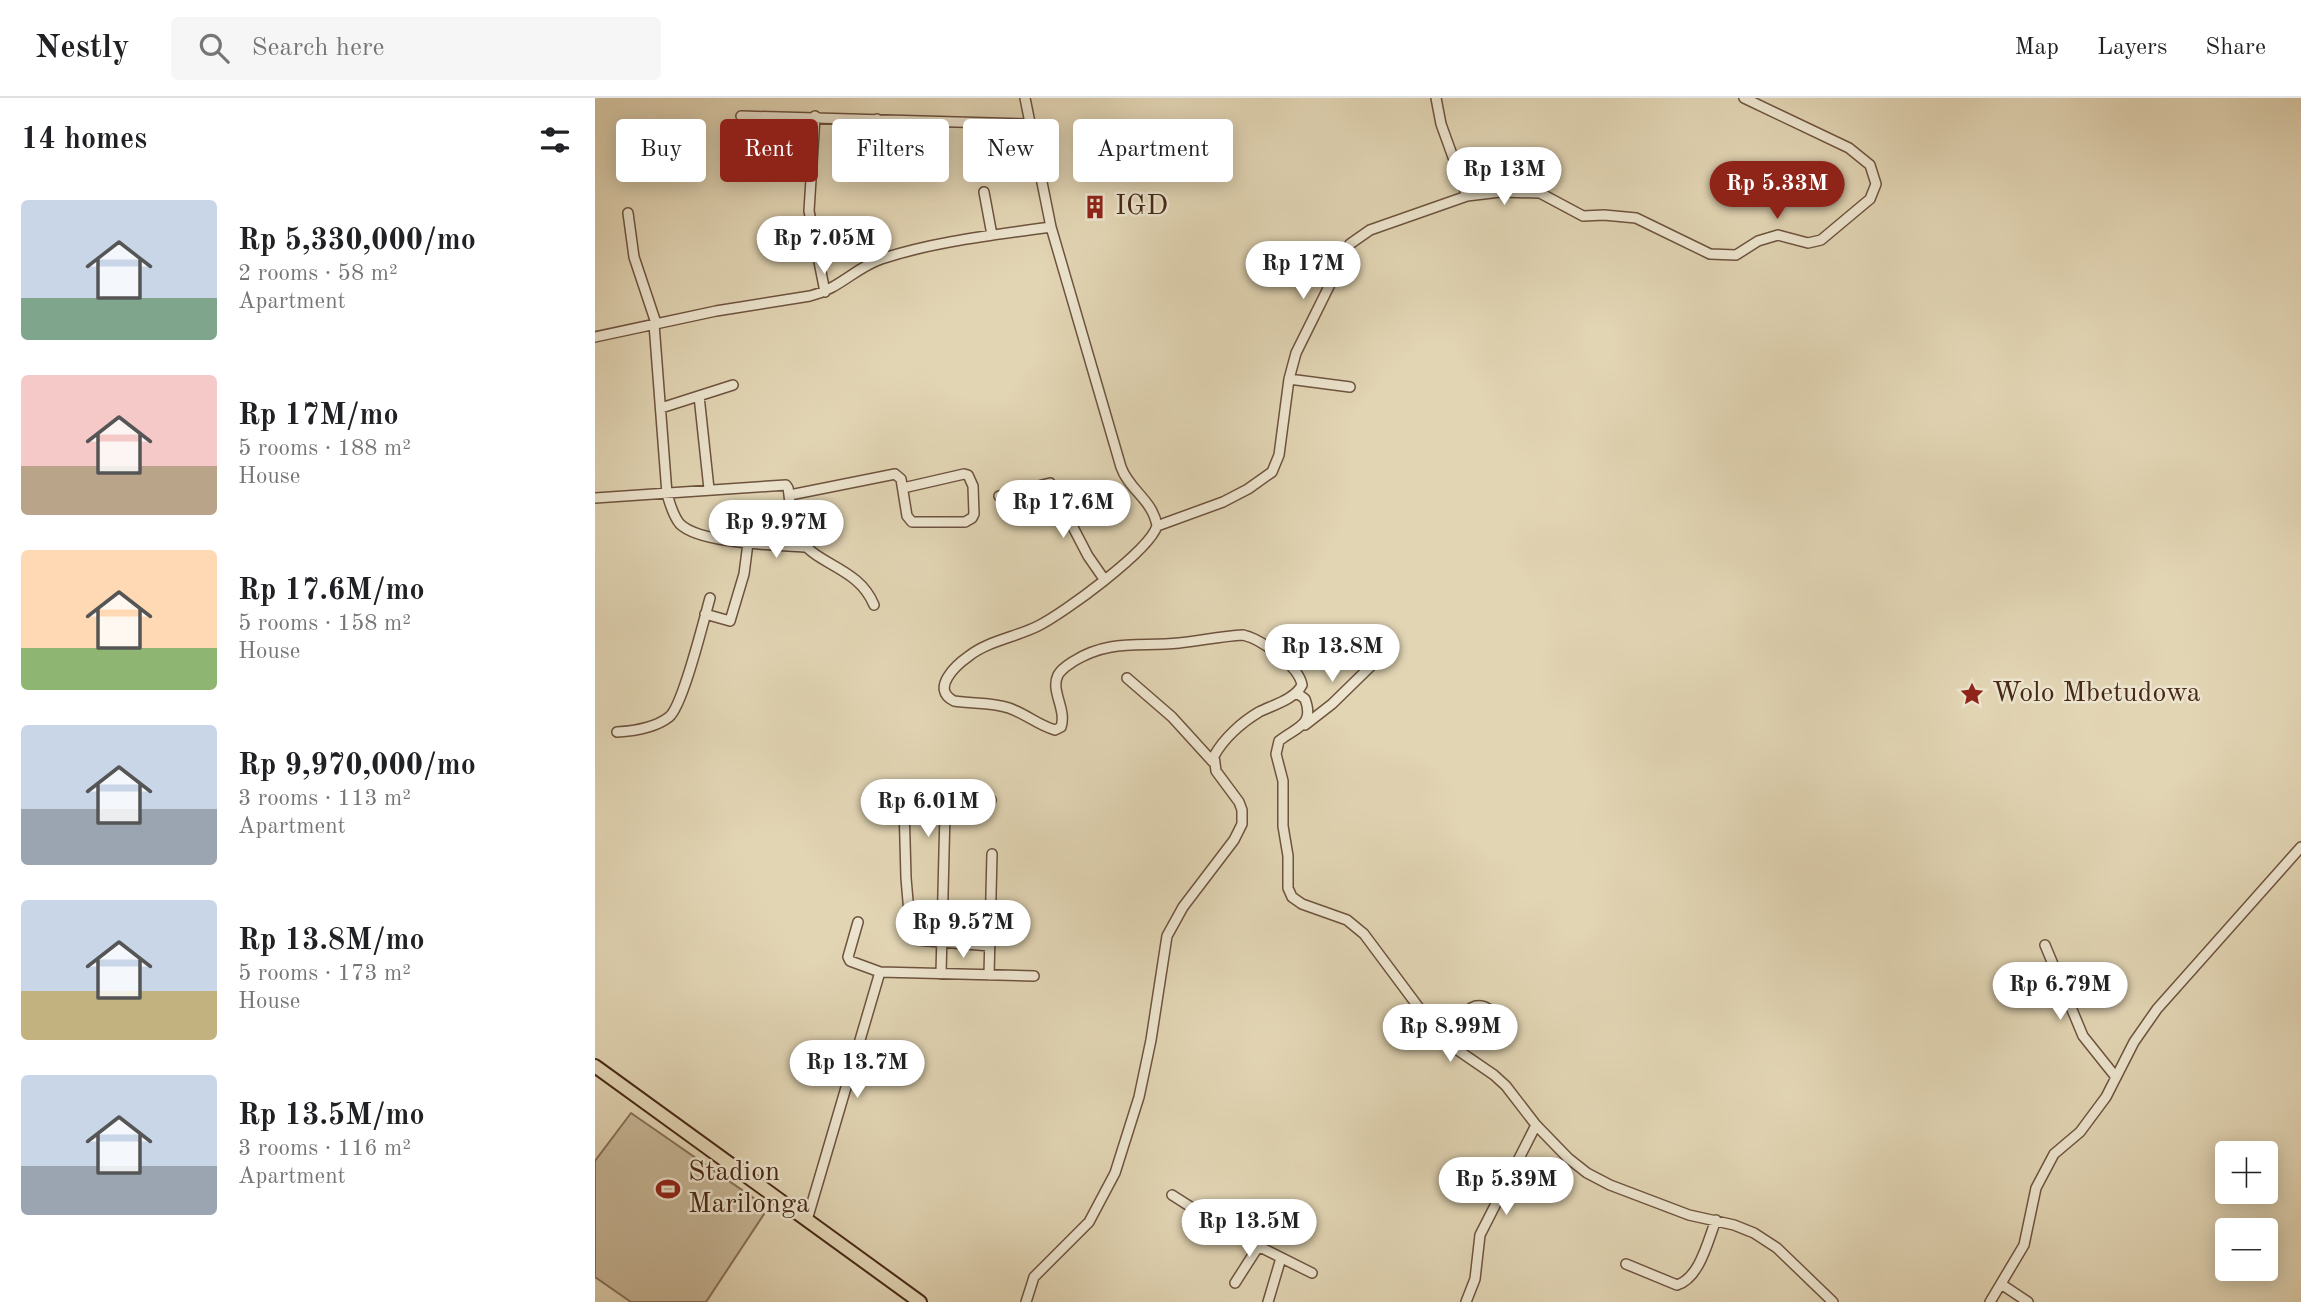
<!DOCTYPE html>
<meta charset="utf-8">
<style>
:root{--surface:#fff;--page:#f6f6f6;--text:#202124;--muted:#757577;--line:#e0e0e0;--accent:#8f2418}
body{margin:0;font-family:"Old Standard TT",serif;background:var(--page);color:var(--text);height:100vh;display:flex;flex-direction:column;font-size:26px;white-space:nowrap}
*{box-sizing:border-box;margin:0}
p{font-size:23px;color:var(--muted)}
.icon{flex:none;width:38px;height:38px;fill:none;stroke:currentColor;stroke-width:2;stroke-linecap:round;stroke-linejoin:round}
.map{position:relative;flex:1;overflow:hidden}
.details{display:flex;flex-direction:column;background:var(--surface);width:595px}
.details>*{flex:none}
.guide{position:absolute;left:21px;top:21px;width:665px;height:63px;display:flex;gap:14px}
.controls{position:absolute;left:1620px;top:1043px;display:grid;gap:14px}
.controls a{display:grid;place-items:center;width:63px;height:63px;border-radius:7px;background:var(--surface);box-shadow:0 4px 18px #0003;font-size:35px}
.price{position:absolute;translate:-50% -60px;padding:0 16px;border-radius:24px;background:#fff;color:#222;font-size:23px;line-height:46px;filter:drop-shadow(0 2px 4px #0008)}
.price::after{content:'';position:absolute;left:50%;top:42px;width:21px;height:16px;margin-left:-10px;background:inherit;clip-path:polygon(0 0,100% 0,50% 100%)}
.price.active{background:var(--accent);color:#fff}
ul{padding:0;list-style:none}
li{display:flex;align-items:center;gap:21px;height:175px;padding:0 21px}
li span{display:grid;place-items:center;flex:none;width:196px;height:140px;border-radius:7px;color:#555}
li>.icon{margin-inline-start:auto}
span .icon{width:84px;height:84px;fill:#fffc;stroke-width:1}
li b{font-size:30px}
h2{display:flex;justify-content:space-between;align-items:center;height:84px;padding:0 21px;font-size:30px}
.pill{padding:0 24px;border-radius:7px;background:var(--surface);box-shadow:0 4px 18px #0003;font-size:24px;line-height:63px}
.pill.active{background:var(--accent);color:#fff}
header{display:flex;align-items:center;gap:42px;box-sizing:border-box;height:98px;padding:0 35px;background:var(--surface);border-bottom:2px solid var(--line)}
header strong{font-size:33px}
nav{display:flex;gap:38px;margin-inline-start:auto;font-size:24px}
.search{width:490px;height:63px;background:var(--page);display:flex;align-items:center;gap:18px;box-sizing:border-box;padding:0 24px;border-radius:7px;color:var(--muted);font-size:26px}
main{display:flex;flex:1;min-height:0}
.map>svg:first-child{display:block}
.green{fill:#c8b899;stroke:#887058;stroke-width:2}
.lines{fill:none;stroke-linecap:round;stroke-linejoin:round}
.minor-casing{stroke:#6e533e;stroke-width:12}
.highway-casing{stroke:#472817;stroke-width:16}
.minor{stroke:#ece4ce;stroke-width:9}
.highway{stroke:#e2d5b4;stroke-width:12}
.labels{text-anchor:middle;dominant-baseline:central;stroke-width:5;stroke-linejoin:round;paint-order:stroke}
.poi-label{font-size:28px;fill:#472817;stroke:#ece4ce;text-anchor:start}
</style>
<header>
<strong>Nestly</strong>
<div class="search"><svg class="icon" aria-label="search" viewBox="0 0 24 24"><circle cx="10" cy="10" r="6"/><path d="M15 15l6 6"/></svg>Search here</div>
<nav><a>Map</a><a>Layers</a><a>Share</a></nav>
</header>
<main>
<section class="details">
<h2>14 homes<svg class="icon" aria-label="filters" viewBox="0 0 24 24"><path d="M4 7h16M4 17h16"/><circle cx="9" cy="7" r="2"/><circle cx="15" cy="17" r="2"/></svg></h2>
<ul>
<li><span style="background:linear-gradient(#c9d6e8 70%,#7fa58c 0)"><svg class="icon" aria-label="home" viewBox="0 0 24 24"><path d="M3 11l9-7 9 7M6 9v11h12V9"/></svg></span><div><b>Rp 5,330,000/mo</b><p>2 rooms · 58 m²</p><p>Apartment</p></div></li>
<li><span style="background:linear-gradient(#f6c9c9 65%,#b9a48a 0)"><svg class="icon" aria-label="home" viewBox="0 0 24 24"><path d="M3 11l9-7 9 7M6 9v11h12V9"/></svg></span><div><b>Rp 17M/mo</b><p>5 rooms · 188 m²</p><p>House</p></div></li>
<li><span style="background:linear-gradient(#ffd9b3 70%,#8fb573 0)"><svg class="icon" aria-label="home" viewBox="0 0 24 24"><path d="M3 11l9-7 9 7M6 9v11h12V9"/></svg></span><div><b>Rp 17.6M/mo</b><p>5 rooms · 158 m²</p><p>House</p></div></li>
<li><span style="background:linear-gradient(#c9d6e8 60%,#9aa5b1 0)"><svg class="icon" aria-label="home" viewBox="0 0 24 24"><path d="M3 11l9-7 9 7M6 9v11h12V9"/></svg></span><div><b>Rp 9,970,000/mo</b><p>3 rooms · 113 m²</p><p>Apartment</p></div></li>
<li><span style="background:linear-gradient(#c9d6e8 65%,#c2b280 0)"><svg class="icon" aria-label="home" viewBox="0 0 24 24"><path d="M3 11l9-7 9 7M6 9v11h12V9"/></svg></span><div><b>Rp 13.8M/mo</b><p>5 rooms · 173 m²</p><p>House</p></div></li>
<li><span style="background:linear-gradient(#c9d6e8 65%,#9aa5b1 0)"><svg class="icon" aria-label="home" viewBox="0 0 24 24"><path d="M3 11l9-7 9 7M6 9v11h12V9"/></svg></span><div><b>Rp 13.5M/mo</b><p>3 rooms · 116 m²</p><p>Apartment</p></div></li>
</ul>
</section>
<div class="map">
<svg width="1706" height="1204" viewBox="0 0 1706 1204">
<rect width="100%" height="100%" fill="#e2d5b4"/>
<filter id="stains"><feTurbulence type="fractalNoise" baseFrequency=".00286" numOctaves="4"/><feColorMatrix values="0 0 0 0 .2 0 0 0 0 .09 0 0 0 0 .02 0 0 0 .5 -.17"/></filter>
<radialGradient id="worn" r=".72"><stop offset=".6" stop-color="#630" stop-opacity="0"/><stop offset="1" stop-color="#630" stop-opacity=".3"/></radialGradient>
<path class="green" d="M36,1015L173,1110L111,1204H36L0,1179V1063Z"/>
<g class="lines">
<g class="minor-casing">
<path id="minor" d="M430,0L456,129L526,369C534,392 558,402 562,428C554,453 469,515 443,528C421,539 393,543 374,558C361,567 335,591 359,603C377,606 396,604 414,610C431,616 443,627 460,632L466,629C472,611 455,593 463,577C467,570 473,567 479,563C515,541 544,549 584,545C605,543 626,538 648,537C666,541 704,568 707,587C700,601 678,607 664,614C647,624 629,640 619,658L621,673L644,704L647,712V726L639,742L588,809L572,838L556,942L544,999L520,1075L494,1124L439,1179L431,1204
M146,18L434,26
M220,18L214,113L230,194
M385,25V46
M281,77L282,21
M389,94L397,137
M872,98L905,94L945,95L988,118L1009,117L1041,120L1115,156L1141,157L1163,143L1183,137L1213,145L1226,142L1275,101L1281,86L1275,67L1254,50L1149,0
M33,115L39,159L61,225
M59,226L72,396C75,406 78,418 85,426C105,446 183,447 212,449
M0,239L121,213L215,198C244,191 260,170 286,161C341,143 400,137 456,129
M694,281L755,289
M104,298L114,391
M66,310L138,287
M195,397L300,376L306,381L312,418L317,424H370L377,420L379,416L378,388L373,377L369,376L308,390
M404,398L455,385L493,458L509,481
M0,400L191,387L193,390C196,405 194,424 203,438C220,468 263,468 279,507
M562,428L628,404L653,391L677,374L684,357L694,281L701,255L755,146L775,132L872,98L846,26L841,0
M110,516L135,523L149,476L153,445
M532,580L577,619L618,664
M702,595L710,601C720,628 701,629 684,643L681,656L688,683V728L693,758V790L697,799L707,806L752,822L769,836L848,942L899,977L911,988L941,1027L973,1060L992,1075L1015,1087L1094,1117L1139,1127L1159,1135L1182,1150L1238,1204
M710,627L737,606L781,563
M22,634C39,633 60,630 74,619C88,608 109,521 115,500
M309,707L311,780L316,838L321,842L395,848
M263,824L253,859L255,863L285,874L439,878
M1450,847L1488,938L1520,978
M346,876L350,714C363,698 377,700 396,702
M394,877L397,756
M848,942C856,932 871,905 886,908C895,909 903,920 910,925
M577,1097L635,1134L717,1175
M212,1122L285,874
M1031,1166L1082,1187C1105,1180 1113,1142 1121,1122
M640,1185L663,1149
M1406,1186L1433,1204
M673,1204L686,1160
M871,1204L880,1181L885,1137L941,1027
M1395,1204L1429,1147L1441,1090L1459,1056L1485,1034L1511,999L1539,944L1562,911L1706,749"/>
</g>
<g class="highway-casing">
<path id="highway" d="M0,968L325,1204"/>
</g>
<use href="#minor" class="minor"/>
<use href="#highway" class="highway"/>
</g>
<defs>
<g id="building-bare" transform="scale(1.89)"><path d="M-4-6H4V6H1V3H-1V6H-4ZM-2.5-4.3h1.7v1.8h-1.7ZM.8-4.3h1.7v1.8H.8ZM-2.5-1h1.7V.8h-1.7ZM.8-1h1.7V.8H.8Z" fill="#8f2418" stroke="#ece4ce" stroke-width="2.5" paint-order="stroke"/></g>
<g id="sight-bare" transform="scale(1.89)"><path d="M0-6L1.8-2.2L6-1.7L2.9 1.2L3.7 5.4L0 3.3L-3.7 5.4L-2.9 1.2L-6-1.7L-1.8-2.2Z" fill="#8f2418" stroke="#ece4ce" stroke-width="2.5" paint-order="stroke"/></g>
<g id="stadium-bare" transform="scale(1.89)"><path d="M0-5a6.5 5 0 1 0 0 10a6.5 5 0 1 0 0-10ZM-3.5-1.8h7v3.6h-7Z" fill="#8f2418" stroke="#ece4ce" stroke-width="2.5" paint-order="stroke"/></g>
</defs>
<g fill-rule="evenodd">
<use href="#building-bare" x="500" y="109"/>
<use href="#sight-bare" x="1377" y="596"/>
<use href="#stadium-bare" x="73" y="1091"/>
</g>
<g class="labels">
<g class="poi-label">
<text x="520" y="109">IGD</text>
<text x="1397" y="596">Wolo Mbetudowa</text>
<text x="93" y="1075">Stadion<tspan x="93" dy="32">Marilonga</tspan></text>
</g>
</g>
<rect width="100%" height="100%" filter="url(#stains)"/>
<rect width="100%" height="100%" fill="url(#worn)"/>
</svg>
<div class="controls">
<a>+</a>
<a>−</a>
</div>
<b class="price" style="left:909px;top:109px">Rp 13M</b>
<b class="price active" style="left:1182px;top:123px">Rp 5.33M</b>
<b class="price" style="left:229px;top:178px">Rp 7.05M</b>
<b class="price" style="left:708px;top:203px">Rp 17M</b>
<b class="price" style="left:468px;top:442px">Rp 17.6M</b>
<b class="price" style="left:181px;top:462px">Rp 9.97M</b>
<b class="price" style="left:737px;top:586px">Rp 13.8M</b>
<b class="price" style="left:333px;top:741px">Rp 6.01M</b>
<b class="price" style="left:368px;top:862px">Rp 9.57M</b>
<b class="price" style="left:1465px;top:924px">Rp 6.79M</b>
<b class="price" style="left:855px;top:966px">Rp 8.99M</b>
<b class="price" style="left:262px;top:1002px">Rp 13.7M</b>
<b class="price" style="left:911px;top:1119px">Rp 5.39M</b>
<b class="price" style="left:654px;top:1161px">Rp 13.5M</b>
<div class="guide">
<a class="pill">Buy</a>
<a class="pill active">Rent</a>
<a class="pill">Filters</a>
<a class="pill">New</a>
<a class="pill">Apartment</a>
</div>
</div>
</main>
